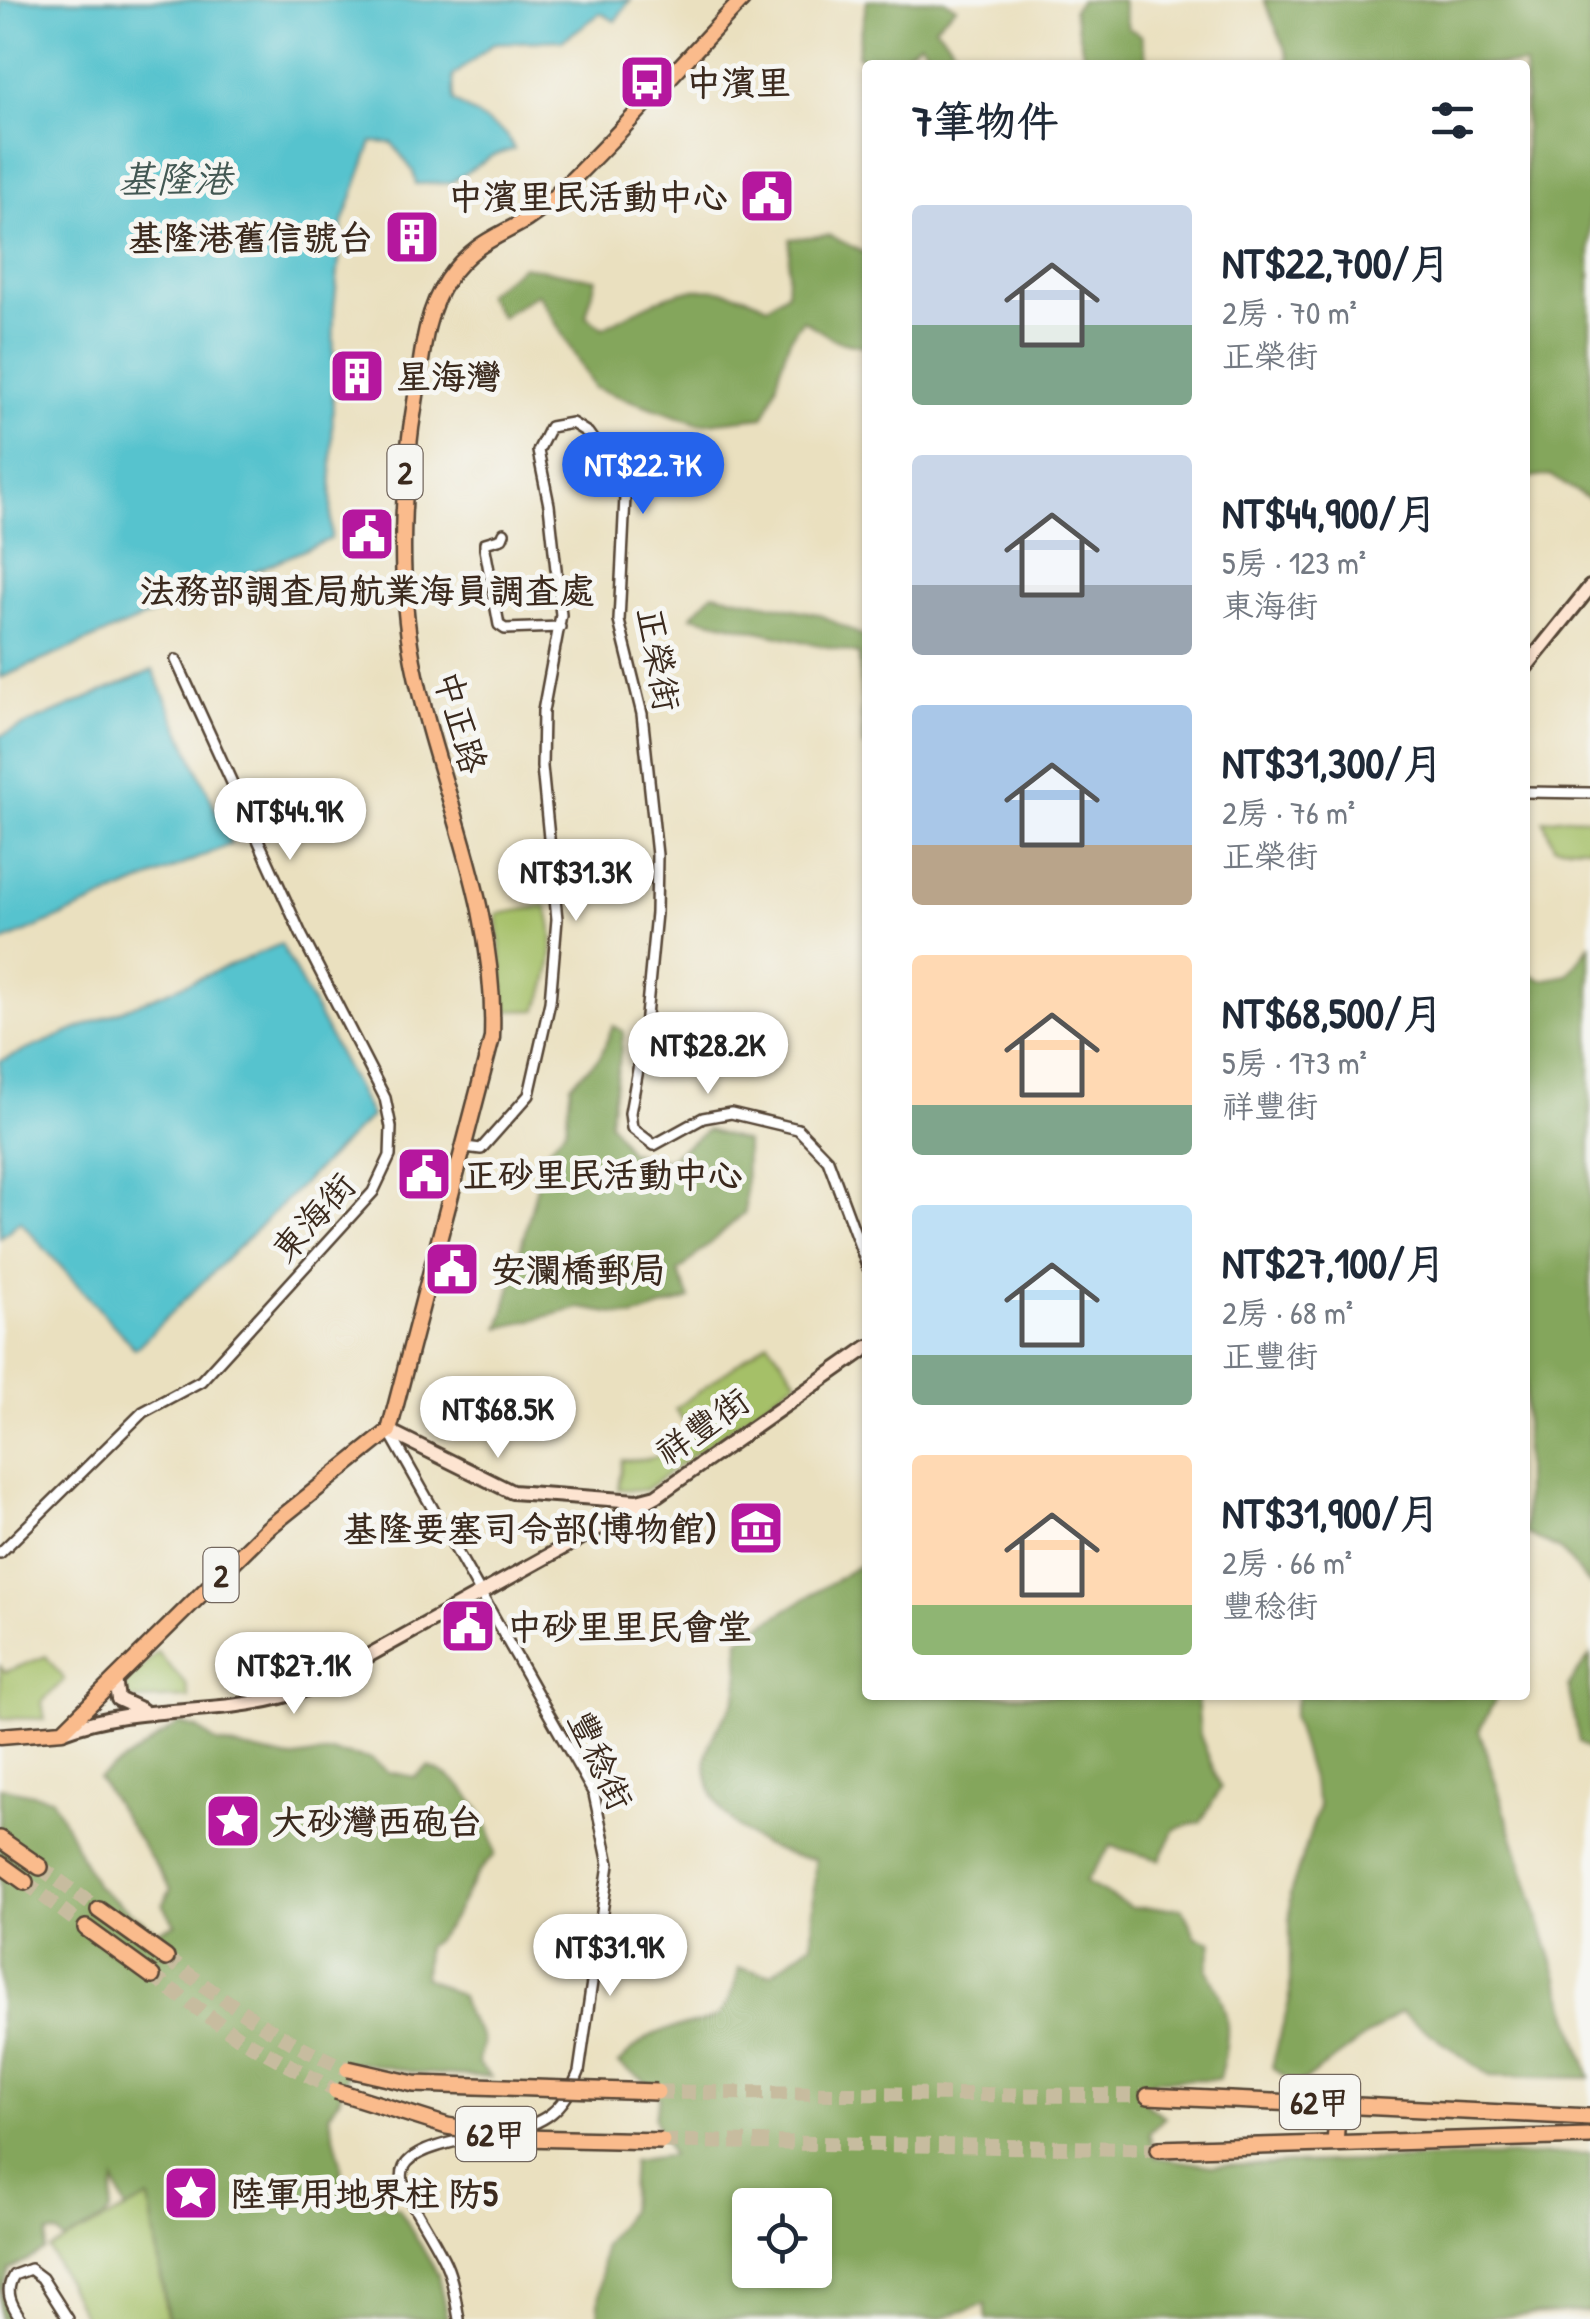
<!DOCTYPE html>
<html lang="zh-TW">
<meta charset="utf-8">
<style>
:root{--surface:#fff;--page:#f6f6f7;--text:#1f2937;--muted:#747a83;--accent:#2563eb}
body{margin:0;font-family:"Patrick Hand","LXGW WenKai TC",sans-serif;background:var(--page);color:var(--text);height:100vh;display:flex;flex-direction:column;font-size:38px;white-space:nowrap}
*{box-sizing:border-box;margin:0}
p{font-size:32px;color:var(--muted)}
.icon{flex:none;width:55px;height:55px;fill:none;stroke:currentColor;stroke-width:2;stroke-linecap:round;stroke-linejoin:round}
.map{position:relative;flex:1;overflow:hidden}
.panel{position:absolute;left:862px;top:60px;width:668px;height:1640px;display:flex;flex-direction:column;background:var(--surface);border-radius:10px;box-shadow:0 2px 8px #0004}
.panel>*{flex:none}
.tools{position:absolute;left:732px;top:2188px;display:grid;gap:20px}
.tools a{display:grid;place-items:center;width:100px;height:100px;border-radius:10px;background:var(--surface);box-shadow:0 2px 8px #0004;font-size:50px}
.price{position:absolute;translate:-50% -85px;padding:0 22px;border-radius:35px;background:#fff;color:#222;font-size:32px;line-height:65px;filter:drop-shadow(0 2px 5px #0008)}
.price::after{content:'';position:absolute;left:50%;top:60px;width:30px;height:22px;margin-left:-15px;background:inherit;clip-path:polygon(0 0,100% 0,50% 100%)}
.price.active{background:var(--accent);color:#fff}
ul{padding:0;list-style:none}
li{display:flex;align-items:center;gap:30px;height:250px;padding:0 50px}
li span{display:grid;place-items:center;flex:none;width:280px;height:200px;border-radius:10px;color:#555}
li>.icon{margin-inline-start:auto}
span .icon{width:120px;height:120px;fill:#fffc;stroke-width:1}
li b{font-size:42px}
h2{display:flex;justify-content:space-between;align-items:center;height:120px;padding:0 50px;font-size:42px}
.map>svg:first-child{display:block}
.green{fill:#a5c067;stroke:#707542;stroke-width:2.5}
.forest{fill:#84a65c;stroke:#60683d;stroke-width:2.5;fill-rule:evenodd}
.water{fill:#57c3ce;stroke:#497676;stroke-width:2.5}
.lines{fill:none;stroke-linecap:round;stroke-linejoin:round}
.highway-tunnel{stroke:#c7bc9f;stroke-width:15;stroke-dasharray:15 8;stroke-linecap:butt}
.street-casing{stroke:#554536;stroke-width:14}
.secondary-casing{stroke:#554536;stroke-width:18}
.primary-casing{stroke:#554536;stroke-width:19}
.highway-casing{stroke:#554536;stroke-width:20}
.street{stroke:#fff;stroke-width:9}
.secondary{stroke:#fde4d1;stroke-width:12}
.primary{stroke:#fabb8c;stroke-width:14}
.highway{stroke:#fabb8c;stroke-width:15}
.highway-bridge-casing{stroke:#554536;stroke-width:20;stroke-linecap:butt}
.highway-bridge{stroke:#fabb8c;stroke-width:15}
.labels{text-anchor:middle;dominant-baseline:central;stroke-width:10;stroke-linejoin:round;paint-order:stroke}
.shield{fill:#f6f6f2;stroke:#73675e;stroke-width:2.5}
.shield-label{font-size:32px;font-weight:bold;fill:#3b2a1e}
.poi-label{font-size:35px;font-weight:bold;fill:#3b2a1e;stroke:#f6f6f2;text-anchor:start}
.street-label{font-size:35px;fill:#3b2a1e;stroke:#f6f6f2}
.water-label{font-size:38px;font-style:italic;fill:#435853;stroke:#f6f6f2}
</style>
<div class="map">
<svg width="1590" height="2319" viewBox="0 0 1590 2319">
<rect width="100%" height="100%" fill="#f6f6f2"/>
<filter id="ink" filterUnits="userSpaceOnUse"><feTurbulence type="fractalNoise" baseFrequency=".01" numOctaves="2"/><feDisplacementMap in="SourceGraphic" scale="20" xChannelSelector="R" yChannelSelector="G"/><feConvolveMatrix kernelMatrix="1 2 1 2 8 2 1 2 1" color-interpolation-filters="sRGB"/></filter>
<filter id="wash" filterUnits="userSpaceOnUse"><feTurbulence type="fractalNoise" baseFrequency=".0048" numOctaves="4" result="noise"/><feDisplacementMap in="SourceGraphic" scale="40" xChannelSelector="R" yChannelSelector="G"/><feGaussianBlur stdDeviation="2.25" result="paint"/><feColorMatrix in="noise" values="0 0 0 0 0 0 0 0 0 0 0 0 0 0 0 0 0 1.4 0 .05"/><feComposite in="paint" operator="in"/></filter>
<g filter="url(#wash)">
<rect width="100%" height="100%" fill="#eae0bf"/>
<path class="green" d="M1566,817L1590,818V847L1554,846L1543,820Z
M546,906C559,937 551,981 537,1010L506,1011L497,914Z
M768,1341L797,1380L645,1490L618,1489L622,1460C655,1462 671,1455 688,1427L675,1409Z
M157,1652L186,1684L189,1698L133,1700L126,1695L125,1684Z
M46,1656L64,1680L42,1702L45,1719L0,1718V1666L5,1672Z
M149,2198L167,2319H85L49,2249Z"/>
<path class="forest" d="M867,0H944L956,7L935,26L968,65H939L920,42C898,59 882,75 857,55Z
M1081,0H1122L1128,28L1141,35L1148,65H1086L1073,9Z
M1264,0H1590V500L1550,475L1525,479V65H1286L1288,56Z
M829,235L867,254V347L835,340L803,320C777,348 783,386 763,417L699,424L594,388L538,293L501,317L485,294L523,266L596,279L586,316L603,328C665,295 698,272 768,306L787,292L790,239Z
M713,593L818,614L867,638V747L863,746L859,654L691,616Z
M1590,945V1585L1562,1551L1525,1533V971L1542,980L1568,975Z
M613,1026L624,1032L609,1121L629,1152L667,1160L707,1130L746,1142L745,1212L678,1272L690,1299L633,1317L580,1308L500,1328L546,1151L566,1128L571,1084L600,1057Z
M865,1562L868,1695H1197L1200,1735L1221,1788L1201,1822L1175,1829L1160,1860L1111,1846L1085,1882L1132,1908H1182L1196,1937L1212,1942L1207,1970C1231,2012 1232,2032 1219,2079L1154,2080L1143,2091L1148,2105L1165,2117L1149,2133L1155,2157L1213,2166L1590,2153V2311L1465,2319H987L985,2304L940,2319H598L603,2245L629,2211L632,2161L671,2155L654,2118L660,2098L645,2081L618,2064C629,2054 642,2039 655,2034C707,2014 724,2037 739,1968L771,1974L812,1943L815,1859C763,1857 695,1811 708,1750C712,1730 731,1713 737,1694C742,1678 738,1656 739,1639ZM750,2205H815V2270H750Z
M1590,1655V1751L1579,1742L1568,1686Z
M1297,1695H1498L1479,1730L1590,2078L1490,2076L1400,2012L1297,2086L1272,2067L1290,1998V1894L1319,1806L1293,1717Z
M179,1724L198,1729L217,1743L290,1759L332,1752L371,1759L389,1772L415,1777L428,1767C464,1778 492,1820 495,1855C460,1885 464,1920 426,1947L424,1977L461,1996C465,2021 478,2026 482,2040C484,2049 477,2054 478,2064L491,2077L419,2073L358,2062L350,2066L339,2099L329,2115L341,2163L342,2197L399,2208L438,2275L447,2319H168L149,2198L126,2210L115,2182L110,2212L104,2219L64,2241L58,2234H48L44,2251L9,2270L1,2293L14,2319H0V1787L52,1798L96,1886L156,1931L175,1924L163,1904L171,1889L98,1778Z"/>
<path class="water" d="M0,0H630L615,21L601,13L563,40L494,43L453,76L454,101L507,135L514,149L492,156L450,183L416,184L413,171L392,143L372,142L343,223L334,309L331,539L0,678Z
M153,670L231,844L0,943V736Z
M281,944L371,1116L135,1349L20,1221L0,1238V1061Z"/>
</g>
<g filter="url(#ink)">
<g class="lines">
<path class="highway-tunnel" d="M40,1867L99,1910
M25,1882L86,1928
M166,1958C224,2000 281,2042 348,2069
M152,1976L238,2037L336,2091
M657,2092L1148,2096
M662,2141L1159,2149"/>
<g class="street-casing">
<path id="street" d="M504,533L502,538L485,543V549L499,625L505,629L560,627
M1525,792L1590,793
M465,1147L481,1149L529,1095L550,1002L557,919L542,767L543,711L561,615L549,505L538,451L550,427L572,423L588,433L611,465L625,497L619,621L642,714L657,855L656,913L644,1037L630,1113L632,1128L654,1145L703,1118L731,1113L798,1129L828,1160L868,1268
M390,1433L594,1794L609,1864L579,2072C564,2110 545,2124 505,2132
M0,1553L143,1412L201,1381L373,1192L390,1156L391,1127L385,1098L301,934L176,660
M21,2319C11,2304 4,2291 14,2275L30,2269L42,2278L68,2319
M459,2319C455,2298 453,2277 443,2258C404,2181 361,2159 480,2136"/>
</g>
<g class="secondary-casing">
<path id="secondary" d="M1525,668L1590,587
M389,1431L512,1492L637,1501L656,1496L868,1347
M115,1679L118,1699L142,1710
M64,1731C147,1700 227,1720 312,1687L656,1496"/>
</g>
<g class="primary-casing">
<path id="primary" d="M0,1736L63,1731L267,1529L389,1431L492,1038C497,900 439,792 413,661C397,580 402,477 416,396C422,358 424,314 447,280C480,232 513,236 548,203C616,139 678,67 742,0"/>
</g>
<g class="highway-casing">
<path id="highway" d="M0,1839L40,1867
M0,1864L25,1882
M99,1910L166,1958
M86,1928L152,1976
M1148,2096L1590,2117
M1335,2143L1338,2104
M1159,2149L1590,2136"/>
</g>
<use href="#street" class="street"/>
<use href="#secondary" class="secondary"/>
<use href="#primary" class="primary"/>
<use href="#highway" class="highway"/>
<g class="highway-bridge-casing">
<path id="highway-bridge" d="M348,2069L414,2084L657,2092
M336,2091L447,2126L521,2138L662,2141"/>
</g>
<use href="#highway-bridge" class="highway-bridge"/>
</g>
</g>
<defs>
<g id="bus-square" transform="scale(2.875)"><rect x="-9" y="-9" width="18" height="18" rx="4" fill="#b5179e" stroke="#f6f6f2"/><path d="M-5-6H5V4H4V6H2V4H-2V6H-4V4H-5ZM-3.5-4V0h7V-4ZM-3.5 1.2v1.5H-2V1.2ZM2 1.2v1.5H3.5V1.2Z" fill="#fff"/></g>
<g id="civic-square" transform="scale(2.875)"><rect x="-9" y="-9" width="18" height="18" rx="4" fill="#b5179e" stroke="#f6f6f2"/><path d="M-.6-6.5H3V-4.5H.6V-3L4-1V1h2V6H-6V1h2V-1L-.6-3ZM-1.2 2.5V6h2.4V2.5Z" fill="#fff"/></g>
<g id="building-square" transform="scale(2.875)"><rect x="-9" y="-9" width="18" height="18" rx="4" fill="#b5179e" stroke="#f6f6f2"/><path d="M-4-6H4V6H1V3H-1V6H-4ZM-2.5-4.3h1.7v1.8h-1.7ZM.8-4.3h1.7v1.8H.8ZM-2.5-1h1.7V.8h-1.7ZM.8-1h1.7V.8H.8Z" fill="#fff"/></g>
<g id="museum-square" transform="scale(2.875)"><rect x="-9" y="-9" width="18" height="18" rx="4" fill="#b5179e" stroke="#f6f6f2"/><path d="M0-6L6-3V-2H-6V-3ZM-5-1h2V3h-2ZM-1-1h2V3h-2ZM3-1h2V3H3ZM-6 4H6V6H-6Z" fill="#fff"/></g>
<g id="sight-square" transform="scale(2.875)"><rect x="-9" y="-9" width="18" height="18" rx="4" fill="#b5179e" stroke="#f6f6f2"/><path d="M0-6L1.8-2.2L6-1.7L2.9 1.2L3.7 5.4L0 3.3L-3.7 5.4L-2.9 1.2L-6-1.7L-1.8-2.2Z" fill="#fff"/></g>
</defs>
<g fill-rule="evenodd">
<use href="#bus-square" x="647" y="82"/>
<use href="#civic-square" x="767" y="196"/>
<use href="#building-square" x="412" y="237"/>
<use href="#building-square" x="357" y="376"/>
<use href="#civic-square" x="367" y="534"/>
<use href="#civic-square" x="424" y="1174"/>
<use href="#civic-square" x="452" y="1269"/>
<use href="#museum-square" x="756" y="1528"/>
<use href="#civic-square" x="468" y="1626"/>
<use href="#sight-square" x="233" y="1821"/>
<use href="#sight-square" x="191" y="2193"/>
</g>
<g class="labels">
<g class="shield">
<rect x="387.5" y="445" width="35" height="54" rx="8"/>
<rect x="203.5" y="1548" width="35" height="54" rx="8"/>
<rect x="1280" y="2075" width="80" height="54" rx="8"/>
<rect x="456" y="2107" width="80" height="54" rx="8"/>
</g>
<g class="shield-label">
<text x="405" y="472">2</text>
<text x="221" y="1575">2</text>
<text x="1320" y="2102">62甲</text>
<text x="496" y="2134">62甲</text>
</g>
<g class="poi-label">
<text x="686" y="82">中濱里</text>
<text x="728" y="196" text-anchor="end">中濱里民活動中心</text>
<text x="373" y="237" text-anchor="end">基隆港舊信號台</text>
<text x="396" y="376">星海灣</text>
<text x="367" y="590" text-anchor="middle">法務部調查局航業海員調查處</text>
<text x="463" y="1174">正砂里民活動中心</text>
<text x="491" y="1269">安瀾橋郵局</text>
<text x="717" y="1528" text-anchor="end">基隆要塞司令部(博物館)</text>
<text x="507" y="1626">中砂里里民會堂</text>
<text x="272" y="1821">大砂灣西砲台</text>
<text x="230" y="2193">陸軍用地界柱 防5</text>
</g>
<g class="street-label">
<text transform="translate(659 659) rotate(80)">正榮街</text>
<text transform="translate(461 722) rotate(74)">中正路</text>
<text transform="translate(313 1217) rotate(-48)">東海街</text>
<text transform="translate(702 1426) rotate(-35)">祥豐街</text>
<text transform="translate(601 1760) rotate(65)">豐稔街</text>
</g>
<g class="water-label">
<text x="175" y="178">基隆港</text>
</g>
</g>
</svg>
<div class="tools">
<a><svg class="icon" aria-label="locate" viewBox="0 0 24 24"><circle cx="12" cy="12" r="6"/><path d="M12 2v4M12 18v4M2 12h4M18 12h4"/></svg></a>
</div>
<b class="price active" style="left:643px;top:517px">NT$22.7K</b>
<b class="price" style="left:290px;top:863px">NT$44.9K</b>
<b class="price" style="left:576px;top:924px">NT$31.3K</b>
<b class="price" style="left:708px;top:1097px">NT$28.2K</b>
<b class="price" style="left:498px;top:1461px">NT$68.5K</b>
<b class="price" style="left:294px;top:1717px">NT$27.1K</b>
<b class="price" style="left:610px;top:1999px">NT$31.9K</b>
<section class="panel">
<h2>7筆物件<svg class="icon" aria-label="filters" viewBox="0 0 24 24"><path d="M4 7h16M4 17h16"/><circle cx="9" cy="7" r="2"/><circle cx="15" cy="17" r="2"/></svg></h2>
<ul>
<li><span style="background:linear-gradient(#c9d6e8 60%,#7fa58c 0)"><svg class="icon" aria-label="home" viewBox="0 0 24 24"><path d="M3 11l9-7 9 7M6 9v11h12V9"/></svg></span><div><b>NT$22,700/月</b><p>2房 · 70 m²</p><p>正榮街</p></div></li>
<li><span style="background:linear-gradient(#c9d6e8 65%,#9aa5b1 0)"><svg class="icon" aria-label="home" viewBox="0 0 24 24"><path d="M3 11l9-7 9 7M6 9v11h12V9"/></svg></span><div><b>NT$44,900/月</b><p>5房 · 123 m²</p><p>東海街</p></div></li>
<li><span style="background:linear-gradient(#a9c7e8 70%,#b9a48a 0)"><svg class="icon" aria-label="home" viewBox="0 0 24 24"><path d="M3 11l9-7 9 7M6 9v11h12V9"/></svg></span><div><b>NT$31,300/月</b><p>2房 · 76 m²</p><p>正榮街</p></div></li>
<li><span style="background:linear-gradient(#ffd9b3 75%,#7fa58c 0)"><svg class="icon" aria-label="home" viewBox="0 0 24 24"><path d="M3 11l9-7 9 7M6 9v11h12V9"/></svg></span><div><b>NT$68,500/月</b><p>5房 · 173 m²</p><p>祥豐街</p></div></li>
<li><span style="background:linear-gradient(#bfe0f5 75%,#7fa58c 0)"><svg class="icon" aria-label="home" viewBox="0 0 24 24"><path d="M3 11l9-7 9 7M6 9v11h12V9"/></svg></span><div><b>NT$27,100/月</b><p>2房 · 68 m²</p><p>正豐街</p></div></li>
<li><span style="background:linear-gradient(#ffd9b3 75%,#8fb573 0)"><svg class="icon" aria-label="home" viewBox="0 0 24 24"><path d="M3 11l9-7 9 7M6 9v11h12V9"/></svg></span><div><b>NT$31,900/月</b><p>2房 · 66 m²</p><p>豐稔街</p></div></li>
</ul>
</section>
</div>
